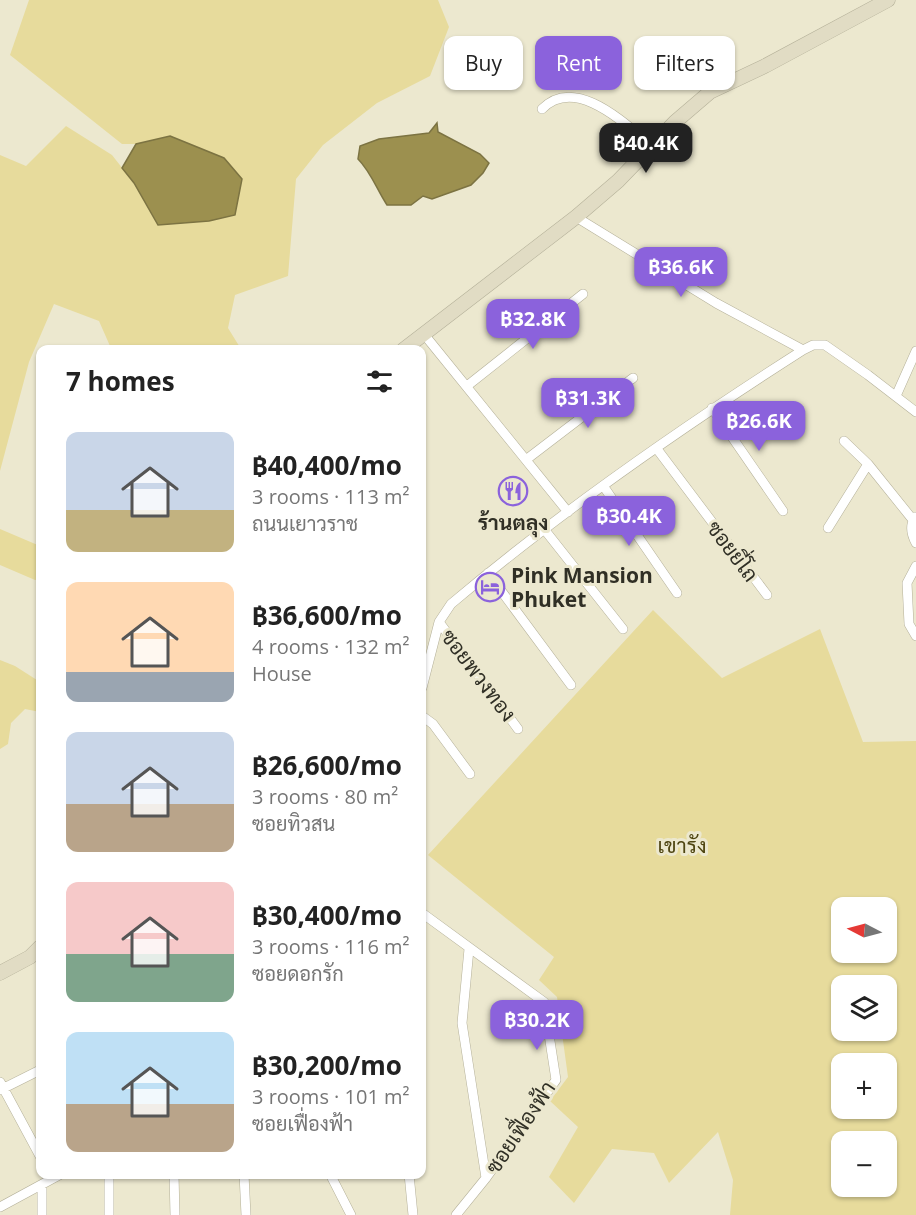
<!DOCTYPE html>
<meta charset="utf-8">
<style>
:root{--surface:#fff;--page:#f6f6f6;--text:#222;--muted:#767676;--accent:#8b62dc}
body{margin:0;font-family:"Open Sans",Sarabun,sans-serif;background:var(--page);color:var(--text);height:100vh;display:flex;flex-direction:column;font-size:22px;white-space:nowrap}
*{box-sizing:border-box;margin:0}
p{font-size:20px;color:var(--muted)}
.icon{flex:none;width:33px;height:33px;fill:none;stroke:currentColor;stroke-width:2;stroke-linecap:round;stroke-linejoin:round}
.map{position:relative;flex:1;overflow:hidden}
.sheet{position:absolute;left:36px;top:345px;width:390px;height:834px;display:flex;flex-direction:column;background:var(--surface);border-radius:12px;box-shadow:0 2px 4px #0004}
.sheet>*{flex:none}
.banner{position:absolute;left:444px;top:36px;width:381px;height:54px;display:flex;gap:12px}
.needle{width:39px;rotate:276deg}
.fabs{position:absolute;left:831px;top:897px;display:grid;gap:12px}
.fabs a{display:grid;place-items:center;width:66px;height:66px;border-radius:12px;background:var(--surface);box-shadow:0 2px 4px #0004;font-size:30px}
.price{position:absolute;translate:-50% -51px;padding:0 14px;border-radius:12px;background:var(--accent);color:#fff;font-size:20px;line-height:39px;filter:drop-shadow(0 2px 3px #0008)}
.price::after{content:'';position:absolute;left:50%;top:36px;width:18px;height:14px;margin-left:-9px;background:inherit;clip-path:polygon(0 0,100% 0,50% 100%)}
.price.on{background:#222;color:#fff}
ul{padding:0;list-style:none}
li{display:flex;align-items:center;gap:18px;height:150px;padding:0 30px}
li span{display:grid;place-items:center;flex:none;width:168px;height:120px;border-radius:12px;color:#555}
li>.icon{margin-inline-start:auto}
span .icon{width:72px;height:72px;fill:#fffc;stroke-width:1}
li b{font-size:26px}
h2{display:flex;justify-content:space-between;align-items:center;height:72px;padding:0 30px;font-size:26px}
.chip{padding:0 21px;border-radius:12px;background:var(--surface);box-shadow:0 2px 4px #0004;font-size:21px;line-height:54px}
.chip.on{background:var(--accent);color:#fff}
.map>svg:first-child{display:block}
.green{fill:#e7db9c;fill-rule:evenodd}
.water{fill:#9c904f;stroke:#7c7342;stroke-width:1.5}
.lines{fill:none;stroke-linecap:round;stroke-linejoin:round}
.street-casing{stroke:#b4b099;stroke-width:10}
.secondary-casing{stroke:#b4b099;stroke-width:15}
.street{stroke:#fff;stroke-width:9}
.secondary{stroke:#e1dcc4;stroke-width:14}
.labels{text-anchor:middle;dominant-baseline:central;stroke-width:6;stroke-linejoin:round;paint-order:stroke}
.poi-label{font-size:21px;font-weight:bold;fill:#302f25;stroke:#ece8cf}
.street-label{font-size:21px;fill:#302f25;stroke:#ece8cf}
.park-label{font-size:21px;fill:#4f4612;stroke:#ece8cf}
</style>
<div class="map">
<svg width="916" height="1215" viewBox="0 0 916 1215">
<rect width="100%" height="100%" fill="#ece8cf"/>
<path class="green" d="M29,0H438L449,27L430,76L377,103L323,145L296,179L288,276L235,295L228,328L241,349H115L110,346L99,321L54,304L29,362L0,471V155L26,166L66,126L112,155L134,183L158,225L209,221L235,215L170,136L136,144H122L10,55Z
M0,529L40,546V579L35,580L0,565Z
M653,610L722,678L820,629L863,742L916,741V1215H730L733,1180L718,1132L669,1183L654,1153L612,1149L574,1203L549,1177L578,1127L550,1101L568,1077L557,997L539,980L554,957L428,855ZM842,908H886V952H842ZM842,986H886V1030H842ZM842,1064H886V1108H842ZM842,1142H886V1186H842Z
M0,660L15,666L40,682V712L25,709L11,723L8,744L0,749Z"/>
<path class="water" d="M437,123L438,132L480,154L489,163L483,173L471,185L432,199L423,196L411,205H387C377,190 371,172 358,159L360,146L379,139L429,133Z
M170,136L224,158L242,179L235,215L209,221L158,225L134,183L122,168L136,144Z"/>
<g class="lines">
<g class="street-casing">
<path id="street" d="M542,109C575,75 624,123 651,145
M576,217L716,303L803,350
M423,333L568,512
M467,386L583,294
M896,396L916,351
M712,408L783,511
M844,441L868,464L913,520
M657,449L767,595
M527,459L633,378
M604,487L677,593
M915,517C910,525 911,534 916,543
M828,528L868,464
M544,529L623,629
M916,566L907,583L909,624L916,636
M488,573L571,685
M439,622L518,729
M422,688L439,622L451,604C561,511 681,428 803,350L813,345H825L868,375L916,412
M422,716L433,724L470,774
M422,913L544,1002L556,1080L486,1178L456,1215
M469,949L462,1023L486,1178
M0,1082L40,1156
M0,1090L40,1070
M109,1174V1215
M174,1174L175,1215
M244,1174L246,1215
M330,1174L351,1215
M409,1174L413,1215
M0,1207L61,1174
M42,1215V1185"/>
</g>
<g class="secondary-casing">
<path id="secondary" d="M403,350L576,217L618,181L675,122L710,92L765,66L888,0
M0,973L30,957L40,947"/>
</g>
<use href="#street" class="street"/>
<use href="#secondary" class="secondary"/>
</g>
<defs>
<g id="restaurant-ring" transform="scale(1.5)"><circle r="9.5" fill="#ece8cf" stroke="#8b62dc" stroke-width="1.5"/><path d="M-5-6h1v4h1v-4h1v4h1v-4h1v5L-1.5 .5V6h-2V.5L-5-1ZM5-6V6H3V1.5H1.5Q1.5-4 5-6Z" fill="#8b62dc"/></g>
<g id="hotel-ring" transform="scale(1.5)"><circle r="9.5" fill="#ece8cf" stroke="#8b62dc" stroke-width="1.5"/><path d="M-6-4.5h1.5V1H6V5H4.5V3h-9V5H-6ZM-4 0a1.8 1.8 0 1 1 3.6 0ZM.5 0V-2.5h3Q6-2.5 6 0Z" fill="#8b62dc"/></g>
</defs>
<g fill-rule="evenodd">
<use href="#restaurant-ring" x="513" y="491"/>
<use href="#hotel-ring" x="490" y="587"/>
</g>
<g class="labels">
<g class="poi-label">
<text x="513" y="522">ร้านตลุง</text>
<text x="511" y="575" text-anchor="start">Pink Mansion<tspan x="511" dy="24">Phuket</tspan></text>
</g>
<g class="street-label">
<text transform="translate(733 551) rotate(53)">ซอยยี่โถ</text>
<text transform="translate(479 675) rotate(53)">ซอยพวงทอง</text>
<text transform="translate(520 1127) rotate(-56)">ซอยเฟื่องฟ้า</text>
</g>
<g class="park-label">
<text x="682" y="845">เขารัง</text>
</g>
</g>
</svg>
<div class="fabs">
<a><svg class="needle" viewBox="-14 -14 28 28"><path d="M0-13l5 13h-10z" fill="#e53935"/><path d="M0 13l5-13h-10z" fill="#767676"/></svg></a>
<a><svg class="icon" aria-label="layers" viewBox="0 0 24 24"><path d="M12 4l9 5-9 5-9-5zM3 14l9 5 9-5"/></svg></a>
<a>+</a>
<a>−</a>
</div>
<b class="price on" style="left:646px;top:174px">฿40.4K</b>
<b class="price" style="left:681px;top:298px">฿36.6K</b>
<b class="price" style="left:533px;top:350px">฿32.8K</b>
<b class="price" style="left:588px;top:429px">฿31.3K</b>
<b class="price" style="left:759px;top:452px">฿26.6K</b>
<b class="price" style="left:629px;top:547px">฿30.4K</b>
<b class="price" style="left:537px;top:1051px">฿30.2K</b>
<div class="banner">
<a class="chip">Buy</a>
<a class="chip on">Rent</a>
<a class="chip">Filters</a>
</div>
<section class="sheet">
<h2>7 homes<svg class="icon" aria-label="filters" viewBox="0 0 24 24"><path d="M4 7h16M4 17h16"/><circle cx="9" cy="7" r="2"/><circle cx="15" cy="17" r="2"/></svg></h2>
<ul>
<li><span style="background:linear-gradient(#c9d6e8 65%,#c2b280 0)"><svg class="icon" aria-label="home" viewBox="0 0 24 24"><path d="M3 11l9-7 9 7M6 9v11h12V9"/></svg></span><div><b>฿40,400/mo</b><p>3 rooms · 113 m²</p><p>ถนนเยาวราช</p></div></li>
<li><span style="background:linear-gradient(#ffd9b3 75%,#9aa5b1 0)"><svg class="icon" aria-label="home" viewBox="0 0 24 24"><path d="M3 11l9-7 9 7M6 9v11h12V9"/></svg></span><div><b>฿36,600/mo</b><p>4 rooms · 132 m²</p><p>House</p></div></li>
<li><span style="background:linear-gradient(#c9d6e8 60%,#b9a48a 0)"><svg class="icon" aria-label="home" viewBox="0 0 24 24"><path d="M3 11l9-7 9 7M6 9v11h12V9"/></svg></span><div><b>฿26,600/mo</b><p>3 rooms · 80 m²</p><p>ซอยทิวสน</p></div></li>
<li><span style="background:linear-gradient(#f6c9c9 60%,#7fa58c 0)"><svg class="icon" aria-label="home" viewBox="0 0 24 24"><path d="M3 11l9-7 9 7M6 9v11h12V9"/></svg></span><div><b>฿30,400/mo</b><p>3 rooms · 116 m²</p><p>ซอยดอกรัก</p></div></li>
<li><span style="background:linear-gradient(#bfe0f5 60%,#b9a48a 0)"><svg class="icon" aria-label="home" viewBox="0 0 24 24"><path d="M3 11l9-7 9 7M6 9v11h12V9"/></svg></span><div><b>฿30,200/mo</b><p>3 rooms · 101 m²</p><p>ซอยเฟื่องฟ้า</p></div></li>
</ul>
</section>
</div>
